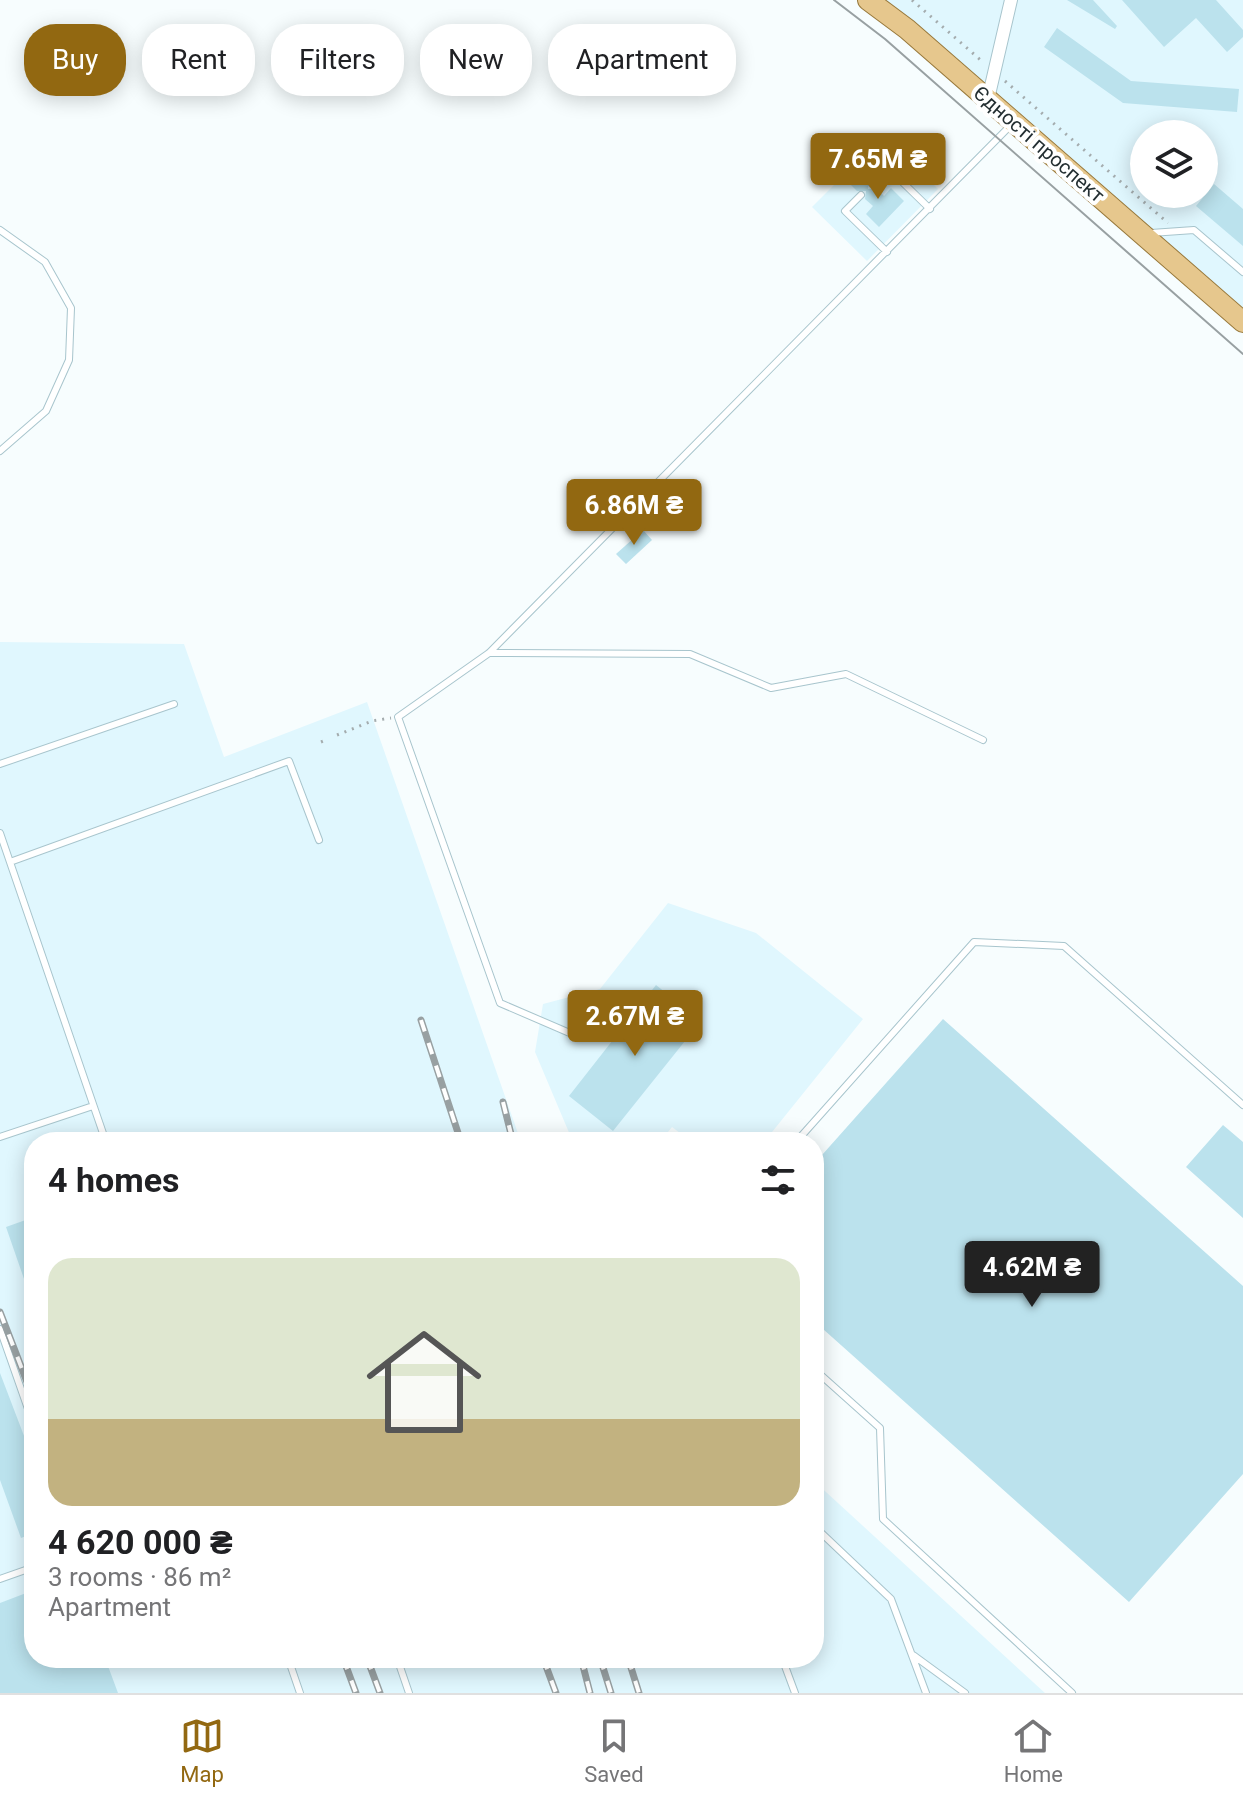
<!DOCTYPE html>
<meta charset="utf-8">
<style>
:root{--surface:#fff;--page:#f2f2f2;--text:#202124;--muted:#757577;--line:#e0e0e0;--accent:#926811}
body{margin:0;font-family:Roboto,sans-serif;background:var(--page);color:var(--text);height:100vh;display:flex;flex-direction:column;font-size:30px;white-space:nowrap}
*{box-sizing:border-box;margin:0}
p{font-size:26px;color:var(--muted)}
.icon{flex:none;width:44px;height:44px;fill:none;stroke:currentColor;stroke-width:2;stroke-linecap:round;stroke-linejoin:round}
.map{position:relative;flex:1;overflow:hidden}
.drawer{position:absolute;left:24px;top:1132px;width:800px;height:536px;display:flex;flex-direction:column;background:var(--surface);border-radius:32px;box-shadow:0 4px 20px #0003}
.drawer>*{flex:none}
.hud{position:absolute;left:24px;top:24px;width:800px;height:72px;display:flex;gap:16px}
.tools{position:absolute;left:1130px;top:120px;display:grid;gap:16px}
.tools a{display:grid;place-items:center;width:88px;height:88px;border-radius:50%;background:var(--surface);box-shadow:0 4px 20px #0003;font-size:40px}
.price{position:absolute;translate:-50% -68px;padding:0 18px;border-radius:8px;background:var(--accent);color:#fff;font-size:26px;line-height:52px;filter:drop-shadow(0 2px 4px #0008)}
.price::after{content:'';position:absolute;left:50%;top:48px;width:24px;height:18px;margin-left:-12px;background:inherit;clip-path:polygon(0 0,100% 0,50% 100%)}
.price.current{background:#222;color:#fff}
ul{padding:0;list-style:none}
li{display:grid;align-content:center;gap:16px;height:424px;padding:0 24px}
li span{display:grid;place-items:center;height:248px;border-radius:24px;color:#555}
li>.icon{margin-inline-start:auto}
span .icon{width:144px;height:144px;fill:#fffc;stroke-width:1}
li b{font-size:34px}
h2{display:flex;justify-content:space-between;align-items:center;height:96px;padding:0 24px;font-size:34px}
.pill{padding:0 28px;border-radius:32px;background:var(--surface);box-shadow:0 4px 20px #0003;font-size:28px;line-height:72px}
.pill.current{background:var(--accent);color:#fff}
.tab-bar{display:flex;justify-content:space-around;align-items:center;height:112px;border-top:2px solid var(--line);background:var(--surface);font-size:22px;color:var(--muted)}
.tab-bar a{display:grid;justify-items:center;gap:4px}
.tab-bar .current{color:var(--accent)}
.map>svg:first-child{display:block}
.built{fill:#e0f7fe;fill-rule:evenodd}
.building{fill:#bbe2ed}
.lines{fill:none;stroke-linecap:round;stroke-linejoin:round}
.service-casing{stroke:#a8c5cd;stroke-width:8}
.minor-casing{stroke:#a8c5cd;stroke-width:14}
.primary-casing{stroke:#98793c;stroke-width:22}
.path{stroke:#a4acae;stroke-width:3;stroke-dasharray:2 6;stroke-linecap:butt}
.service{stroke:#fff;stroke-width:6}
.minor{stroke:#fff;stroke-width:12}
.primary{stroke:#e6c78d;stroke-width:20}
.tram{stroke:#98a0a2;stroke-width:2}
.rail-casing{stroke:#98a0a2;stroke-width:7}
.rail{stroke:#fff;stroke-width:4;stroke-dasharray:12;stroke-linecap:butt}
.labels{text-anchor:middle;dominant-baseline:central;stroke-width:8;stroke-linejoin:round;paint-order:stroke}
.street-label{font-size:20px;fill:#242f32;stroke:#fff}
</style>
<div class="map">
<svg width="1243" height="1693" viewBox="0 0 1243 1693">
<rect width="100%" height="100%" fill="#f7fdfe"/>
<path class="built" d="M884,0H1243V308L913,21ZM1144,134H1204V194H1144Z
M899,150L938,189L867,261L812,207L857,162Z
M0,642L184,644L224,757L367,702L521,1142H34V1658H814V1481L1045,1693H0Z
M668,903L756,933L863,1019L764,1142H692L672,1127L660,1142H573L535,1052L543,1004L600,989Z"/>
<path class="building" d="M1067,0H1093L1117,26L1115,29Z
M1122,0H1216L1243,30V37L1227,52L1196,18L1164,47Z
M1057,28L1131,81L1239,89L1237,112L1123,103L1044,47Z
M860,173L868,180V189L876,188L884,196L891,188L904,201L879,227L866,214L873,206L865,199L866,191H857L850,184Z
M1214,184L1243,209V246L1196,206Z
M643,530L652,540L626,564L616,554Z
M656,985L701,1021L613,1131L569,1096Z
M943,1019L1243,1286V1474L1129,1602L814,1321V1164Z
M1223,1125L1243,1142V1218L1186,1167Z
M34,1217V1302H32L6,1227Z
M0,1373L34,1462V1533L21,1538L0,1480Z
M34,1590V1658H105L118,1693H0V1603Z"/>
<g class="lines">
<g class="service-casing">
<path id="service" d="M872,184L888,168L930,209
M861,195L845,211L887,252
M0,230L45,262L71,308L69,360L46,411L0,451
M1151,233L1194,230L1243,272
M489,653L690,654L771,688L846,674L983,740
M0,764L174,704
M0,833L106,1142
M10,862L289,761L319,840
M610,998L579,1037L500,1003L398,717L489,653L1011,125
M0,1137L93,1106
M796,1142L974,942L1064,946L1243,1105
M0,1329L34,1426
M814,1369L880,1428L883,1519L1072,1693
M814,1526L891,1599L926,1693
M0,1579L34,1567
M913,1655L965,1693
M116,1658L117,1660L124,1658
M288,1658L300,1693
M397,1658L409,1693
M782,1658L795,1693"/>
</g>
<g class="minor-casing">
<path id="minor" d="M988,99L1011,0"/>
</g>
<g class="primary-casing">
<path id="primary" d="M868,0L907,29L1243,322"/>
</g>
<path class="path" d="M912,0L984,63
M1005,81L1168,223
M337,735L372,721L391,718
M321,742L328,739"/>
<use href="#service" class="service"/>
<use href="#minor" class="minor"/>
<use href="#primary" class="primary"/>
<path class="tram" d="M834,0L885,39L1243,354"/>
<g class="rail-casing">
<path id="rail" d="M421,1020L461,1142
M503,1102L513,1142
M0,1312L34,1400
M343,1658L356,1693
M367,1658L380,1693
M543,1658L556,1693
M581,1658L590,1693
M600,1658L611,1693
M628,1658L639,1693"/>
</g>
<use href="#rail" class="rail"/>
</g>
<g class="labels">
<g class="street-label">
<text transform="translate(1039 144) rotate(41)">Єдності проспект</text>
</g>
</g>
</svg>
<div class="tools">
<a><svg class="icon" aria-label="layers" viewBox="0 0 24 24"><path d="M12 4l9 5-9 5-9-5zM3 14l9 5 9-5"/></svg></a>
</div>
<b class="price" style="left:878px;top:201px">7.65M ₴</b>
<b class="price" style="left:634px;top:547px">6.86M ₴</b>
<b class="price" style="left:635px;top:1058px">2.67M ₴</b>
<b class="price current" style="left:1032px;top:1309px">4.62M ₴</b>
<div class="hud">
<a class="pill current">Buy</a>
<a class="pill">Rent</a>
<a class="pill">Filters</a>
<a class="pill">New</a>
<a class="pill">Apartment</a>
</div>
<section class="drawer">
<h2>4 homes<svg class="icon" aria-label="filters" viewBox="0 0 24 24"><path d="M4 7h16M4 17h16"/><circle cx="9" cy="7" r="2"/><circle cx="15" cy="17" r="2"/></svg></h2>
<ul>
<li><span style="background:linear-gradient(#dfe7d0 65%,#c2b280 0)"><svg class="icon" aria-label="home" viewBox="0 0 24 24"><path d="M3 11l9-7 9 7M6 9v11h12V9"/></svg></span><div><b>4 620 000 ₴</b><p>3 rooms · 86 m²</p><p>Apartment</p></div></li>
</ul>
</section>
</div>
<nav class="tab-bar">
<a class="current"><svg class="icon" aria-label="map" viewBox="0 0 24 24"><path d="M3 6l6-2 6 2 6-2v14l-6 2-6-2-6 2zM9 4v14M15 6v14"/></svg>Map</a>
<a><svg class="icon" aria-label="saved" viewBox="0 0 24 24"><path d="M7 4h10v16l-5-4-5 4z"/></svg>Saved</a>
<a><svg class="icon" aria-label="home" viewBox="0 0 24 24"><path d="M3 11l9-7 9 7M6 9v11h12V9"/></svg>Home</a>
</nav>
